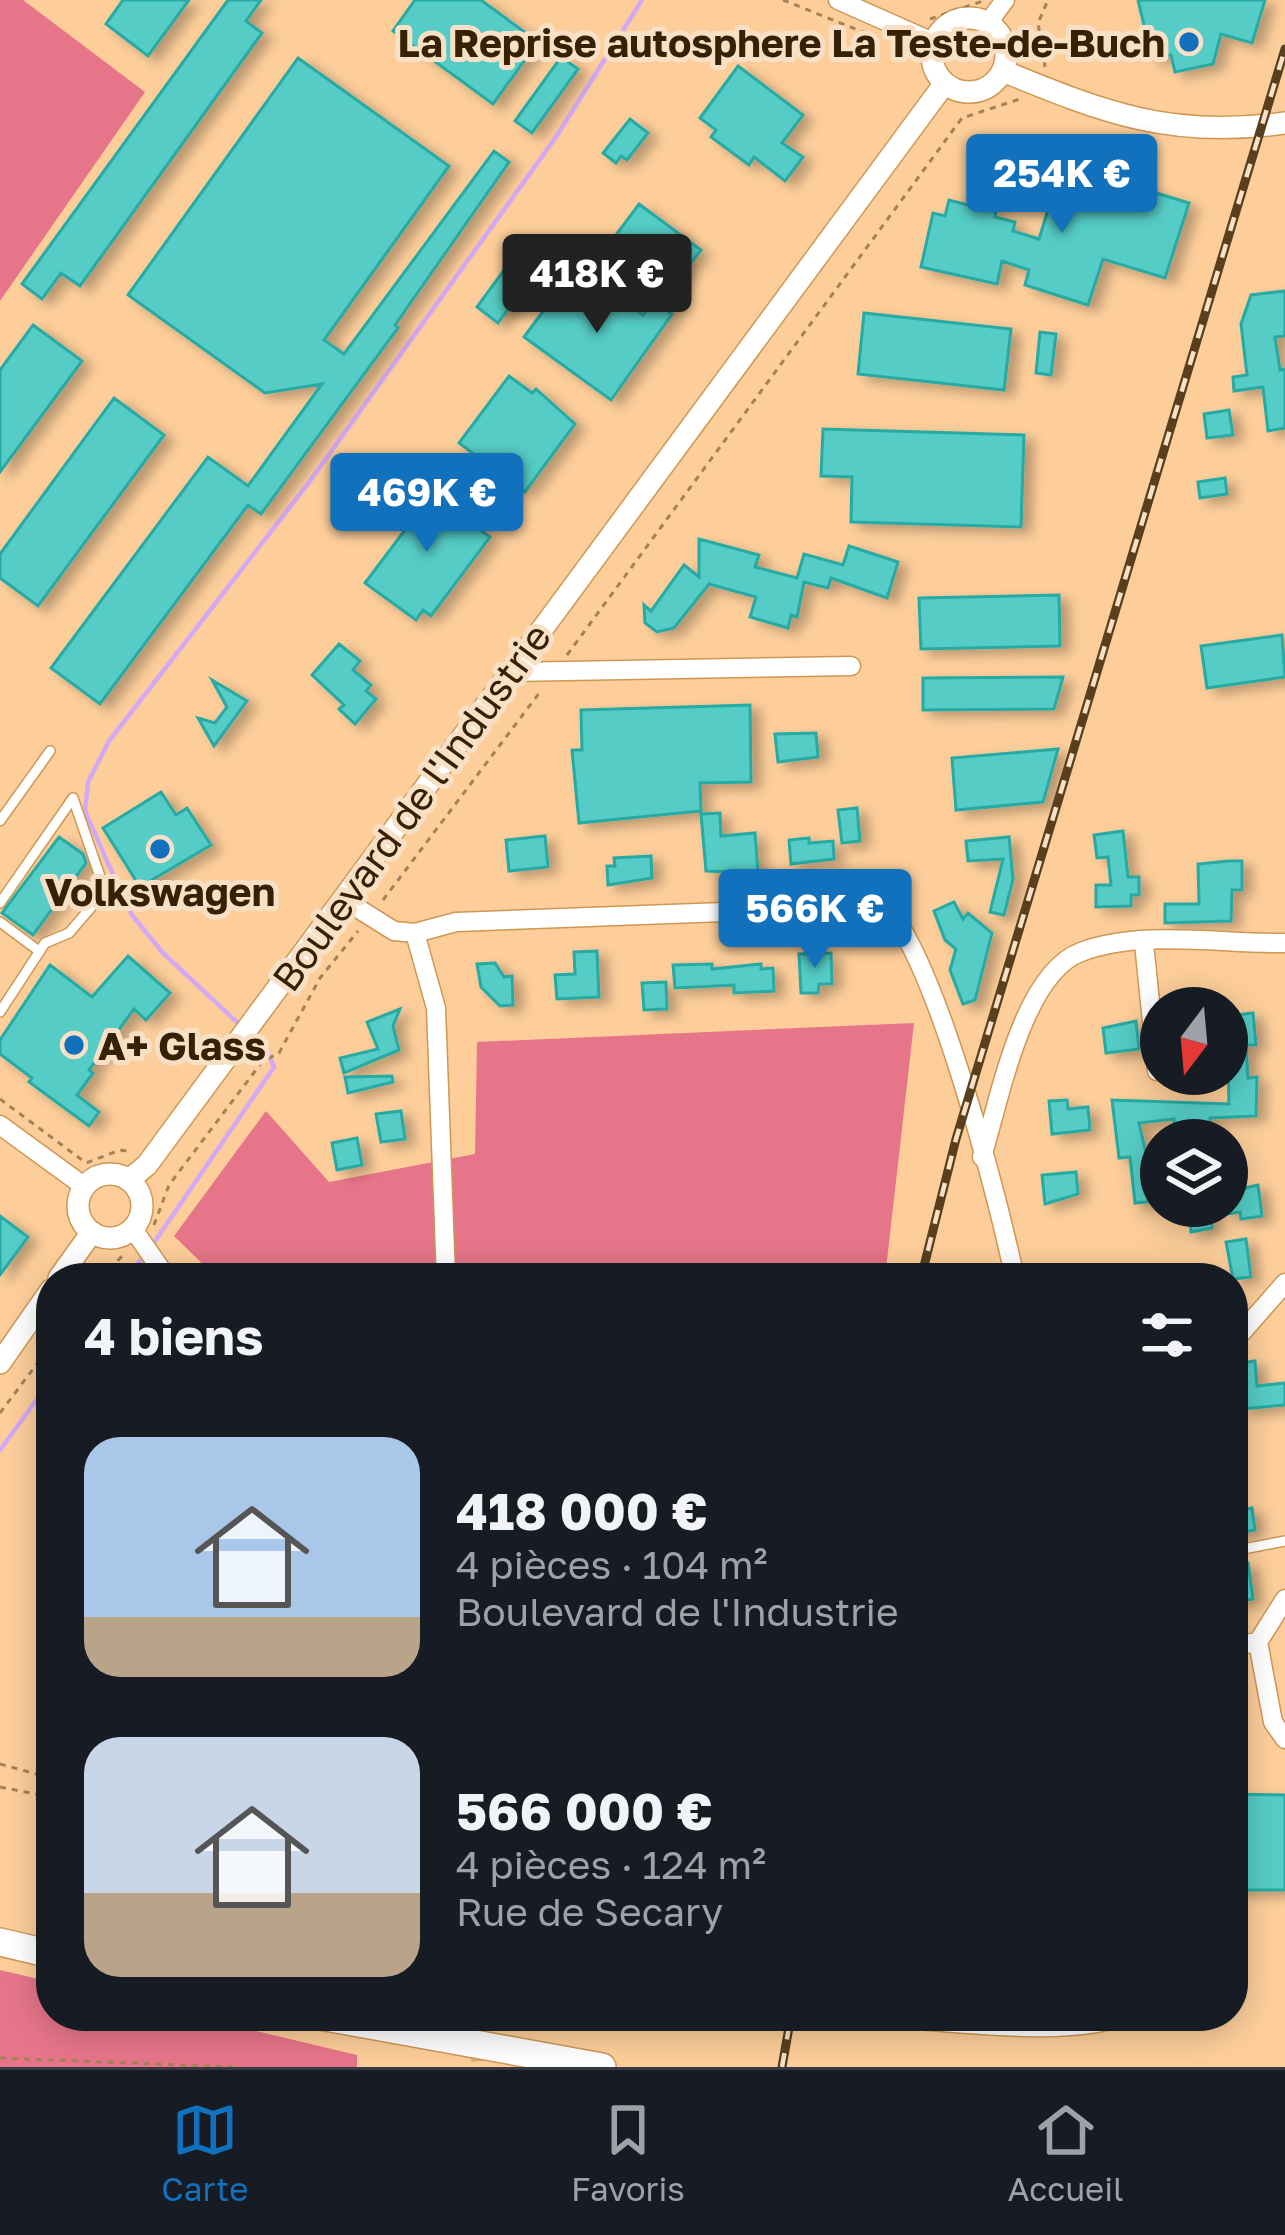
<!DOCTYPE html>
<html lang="fr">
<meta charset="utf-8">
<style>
:root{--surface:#171b24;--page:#20242c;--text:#f1f3f6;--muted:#9ea1a6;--line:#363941;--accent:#1271bd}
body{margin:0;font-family:"Golos Text",sans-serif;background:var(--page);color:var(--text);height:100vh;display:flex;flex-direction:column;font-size:45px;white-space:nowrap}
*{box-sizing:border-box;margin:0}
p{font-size:39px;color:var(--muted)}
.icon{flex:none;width:66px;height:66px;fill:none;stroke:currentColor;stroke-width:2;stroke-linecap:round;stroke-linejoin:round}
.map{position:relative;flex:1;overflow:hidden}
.panel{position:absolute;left:36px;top:1263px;width:1212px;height:768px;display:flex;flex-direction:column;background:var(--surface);border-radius:48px;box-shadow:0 6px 30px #0003}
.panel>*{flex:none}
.needle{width:78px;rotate:196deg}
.tools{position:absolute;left:1140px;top:987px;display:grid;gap:24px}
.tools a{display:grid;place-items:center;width:108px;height:108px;border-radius:50%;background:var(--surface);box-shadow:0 6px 30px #0003;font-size:60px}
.price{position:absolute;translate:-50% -102px;padding:0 27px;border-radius:12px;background:var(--accent);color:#fff;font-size:39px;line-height:78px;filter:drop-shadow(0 3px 6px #0008)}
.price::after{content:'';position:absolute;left:50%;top:72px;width:36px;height:27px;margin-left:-18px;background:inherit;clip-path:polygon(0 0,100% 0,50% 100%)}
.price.active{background:#222;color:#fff}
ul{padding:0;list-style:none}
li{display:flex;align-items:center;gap:36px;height:300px;padding:0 48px}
li span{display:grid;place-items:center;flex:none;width:336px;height:240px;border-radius:36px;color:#555}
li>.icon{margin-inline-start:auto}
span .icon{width:144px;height:144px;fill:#fffc;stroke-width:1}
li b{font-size:51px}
h2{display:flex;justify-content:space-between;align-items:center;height:144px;padding:0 48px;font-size:51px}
.tab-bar{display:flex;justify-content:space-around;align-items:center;height:168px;border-top:3px solid var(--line);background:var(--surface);font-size:33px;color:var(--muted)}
.tab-bar a{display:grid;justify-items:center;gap:6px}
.tab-bar .active{color:var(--accent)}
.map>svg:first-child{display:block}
.forest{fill:#e7758a}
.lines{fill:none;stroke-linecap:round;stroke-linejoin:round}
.stream{stroke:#d3a8f4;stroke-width:4.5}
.building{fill:#54ccc5;stroke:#28aaa3;stroke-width:3;filter:url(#shadow)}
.minor-tunnel{stroke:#d5ab7c;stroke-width:18;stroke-dasharray:18 9;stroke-linecap:butt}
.service-casing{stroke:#ce9754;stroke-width:12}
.minor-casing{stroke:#ce9754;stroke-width:21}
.tertiary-casing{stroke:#ce9754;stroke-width:24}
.primary-casing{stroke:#ce9754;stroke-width:30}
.path{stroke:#a48157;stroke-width:3;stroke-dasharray:6 6;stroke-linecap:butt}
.service{stroke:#fff;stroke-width:9}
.minor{stroke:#fff;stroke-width:18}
.tertiary{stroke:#fff;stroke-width:21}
.primary{stroke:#fff;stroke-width:27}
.rail-casing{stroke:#583f1e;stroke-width:9}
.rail{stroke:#f8e0c7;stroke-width:4.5;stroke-dasharray:14;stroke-linecap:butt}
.poi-dot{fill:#1271bd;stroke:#f8e0c7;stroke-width:4.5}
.labels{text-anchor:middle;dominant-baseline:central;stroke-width:10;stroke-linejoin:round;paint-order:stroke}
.poi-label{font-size:39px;font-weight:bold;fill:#362104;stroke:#f8e0c7;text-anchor:end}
.street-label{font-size:39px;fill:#362104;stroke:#f8e0c7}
</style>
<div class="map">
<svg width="1285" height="2067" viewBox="0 0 1285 2067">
<defs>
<filter id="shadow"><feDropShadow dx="9" dy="5.5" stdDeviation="6" flood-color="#0004"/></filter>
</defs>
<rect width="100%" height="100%" fill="#fdce9a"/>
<path class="forest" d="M0,0H23L145,92L0,301Z
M914,1023L885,1278H217L174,1236L266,1111L329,1182L475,1154L477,1042Z
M0,1970L51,1982V2016H193L357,2055V2067H0Z"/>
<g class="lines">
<path class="stream" d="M240,1025L163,953L132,915L111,870L85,811L88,782L109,741L310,481L556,137L642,0
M151,1247L274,1067L265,1046L252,1035
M127,1278L144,1256
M0,1450L51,1380"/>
</g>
<path class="building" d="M123,0H189L148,56L106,24Z
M228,0H261L246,21L262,33L80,286L61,273L42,299L22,284Z
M415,0H481L538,42L493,104L393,31Z
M1138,0H1265L1252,43L1221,34L1213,64L1175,72L1171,55L1152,59Z
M561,57L578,69L532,133L515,121Z
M298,58L449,166L324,340L344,354L494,151L509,162L395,325L398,328L261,514L248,505L100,704L51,668L208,457L248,486L322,384L265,393L128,295Z
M738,66L803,115L782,143L803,157L785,181L754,157L749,165L711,137L716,130L700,118Z
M630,119L648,133L627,160L621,156L616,163L603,153Z
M1062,164L1189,203L1165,278L1103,259L1088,305L1025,285L1029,270L1002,261L997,284L921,267L933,213L945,216L949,200L996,212L995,217L1015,222L1013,231L1039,239Z
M639,204L701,250L674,285L660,275L665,268L640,249L635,256L613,239Z
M507,266L528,282L498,323L477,307Z
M591,277L643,315L654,301L672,314L611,400L524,337L555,295L570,306Z
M1285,291V336L1275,337L1280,370L1285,369V428L1268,431L1263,387L1234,391L1233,377L1247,375L1241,324L1251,295Z
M864,313L1011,329L1004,390L858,374Z
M33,325L82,361L0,472V370Z
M1040,332L1056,334L1051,375L1036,373Z
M509,376L532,393L536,389L575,424L525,492L459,443Z
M114,398L164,435L38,606L0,578V554Z
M1229,410L1233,435L1207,438L1204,414Z
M823,429L1024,435L1021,527L851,522L852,477L821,476Z
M1225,478L1227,494L1200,498L1198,482Z
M418,484L490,537L431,616L423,610L416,620L365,583L411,522L397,512Z
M699,539L759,555L755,567L797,578L804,554L843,565L849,546L898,562L887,598L831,578L828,588L804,582L797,617L791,615L788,628L750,617L756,597L709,584L674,628L657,632L645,623L644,605L651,611L684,565L699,577Z
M1059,595L1060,646L921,649L919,598Z
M1282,635L1285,677L1207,688L1201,646Z
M339,644L360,661L353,670L371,685L366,691L376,699L355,724L339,709L344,705L312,675Z
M1063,677L1054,709L923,710V678Z
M212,680L247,701L214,746L198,718L215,723L227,707Z
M750,705L751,782L700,783L701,811L579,823L572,750H582L581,710Z
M816,733L818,757L778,762L775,734Z
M1058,749L1043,802L956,810L952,758Z
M161,792L176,815L187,808L211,845L140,887L103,828Z
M857,808L860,841L842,843L838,810Z
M720,813L721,836L755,833L758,873L706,871L701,814Z
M1123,831L1128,877H1139V895H1131V906L1096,907V885H1111L1108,857L1097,858L1094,835Z
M545,836L548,867L509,871L506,840Z
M59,837L83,854L86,863L33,935L2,913Z
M1009,837L1013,879L1004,915L990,912L1003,859L968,861L966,841Z
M809,838V843L833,841L834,859L791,864L789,840Z
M651,856L652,878L608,885L607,866H615L614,858Z
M1228,861H1242V890H1232L1231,921L1165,923V904H1199L1198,864Z
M954,902L963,919L968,913L992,933L975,1000L963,1004L950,970L956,949L945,940L934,911Z
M597,951L599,997L557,999L555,975L575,974L574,952Z
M831,953L832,984H819L818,993H801L799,954Z
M128,956L170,993L146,1020L134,1009L89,1070L93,1073L77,1095L99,1112L89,1126L29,1082L32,1078L0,1054V1040L50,965L92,997Z
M495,963L504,977L512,976L513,1005L500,1006L481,987L477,964Z
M712,964V969L761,964V969L773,968L774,991L734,993V985L675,988L673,965Z
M666,982L667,1009L644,1010L642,983Z
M400,1009L393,1026L399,1050L344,1073L340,1058L378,1049L367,1022Z
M1253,1013L1256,1045H1246L1248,1078L1257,1077L1256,1116L1210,1118V1129L1174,1128V1119L1139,1123L1157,1201L1135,1203L1130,1157L1119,1158L1112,1100L1229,1104L1227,1016Z
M1136,1021L1139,1049L1106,1053L1103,1028Z
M392,1076L393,1082L348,1093L345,1077Z
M1067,1100L1068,1109L1088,1107L1090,1130L1052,1134L1049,1101Z
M401,1111L405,1139L381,1142L376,1114Z
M357,1138L362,1165L337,1170L332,1143Z
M1076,1172L1078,1194L1045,1204L1042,1175Z
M1258,1185L1262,1216L1241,1219L1240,1212L1227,1214V1192Z
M1190,1206H1209L1212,1228L1191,1232Z
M0,1216L28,1237L0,1275Z
M1246,1239L1251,1277L1233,1279L1226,1242Z
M1255,1361L1257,1386L1285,1383V1405L1241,1409L1238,1363Z
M1252,1508L1255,1530L1233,1534V1511Z
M1248,1563L1253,1599L1233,1602V1566Z
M1233,1794L1285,1795V1890H1233Z"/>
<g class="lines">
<path class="minor-tunnel" d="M476,2016L481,2067"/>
<g class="service-casing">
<path id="service" d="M0,821L50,751
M0,903L73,798L105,891L69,933L45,943L0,1012
M0,922L39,951
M1233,1551L1285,1541"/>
</g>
<g class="minor-casing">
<path id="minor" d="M838,0L935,43
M988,23L1005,0
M510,672L851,666
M343,899L394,931L415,933L436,1008L446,1278
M415,933L456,922L885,906C937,961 997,1196 1015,1278
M1144,943L1157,1071
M0,1125L85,1187
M982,1157C999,1102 1022,974 1081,952C1140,929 1222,944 1285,943
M133,1229L167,1278
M1233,1334L1242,1332L1285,1283
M1258,1642L1285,1599
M1233,1646L1258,1642L1273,1722L1285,1739
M873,2016C933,2020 1070,2039 1121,2016"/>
</g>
<g class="tertiary-casing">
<path id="tertiary" d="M932 55a37 37 0 1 1 74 0a37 37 0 1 1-74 0Z
M1003,71C1105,113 1172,139 1285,123
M78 1206a32 32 0 1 1 64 0a32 32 0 1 1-64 0Z
M129,1180L147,1165L945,83
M59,1278L92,1232
M0,1363L51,1290"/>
</g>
<g class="primary-casing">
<path id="primary" d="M0,1942L51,1954
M320,2016L602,2067"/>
</g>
<path class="path" d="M783,0L878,38
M930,19L983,1
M1045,67L1038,23L1048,0
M567,655L962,118L1020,99
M383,900L540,692
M0,1099L86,1163L120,1150L132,1152
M154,1225L169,1185L262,1062L279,1053L320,978L358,931
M101,1278L126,1252
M0,1413L51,1345
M0,1764L51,1778
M0,1787L51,1797
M0,2058L233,2067"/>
<use href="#service" class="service"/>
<use href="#minor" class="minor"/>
<use href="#tertiary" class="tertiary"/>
<use href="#primary" class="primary"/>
<g class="rail-casing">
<path id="rail" d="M921,1278L956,1139L1285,49
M782,2067L791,2016"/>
</g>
<use href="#rail" class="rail"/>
</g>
<g class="poi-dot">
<circle cx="1189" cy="42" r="12"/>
<circle cx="160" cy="849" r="12"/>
<circle cx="74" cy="1045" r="12"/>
</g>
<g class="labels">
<g class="poi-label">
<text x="1165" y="42">La Reprise autosphere La Teste-de-Buch</text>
<text x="160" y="891" text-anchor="middle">Volkswagen</text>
<text x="98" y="1045" text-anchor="start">A+ Glass</text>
</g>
<g class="street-label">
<text transform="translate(411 807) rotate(-54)">Boulevard de l'Industrie</text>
</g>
</g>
</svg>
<div class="tools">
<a><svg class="needle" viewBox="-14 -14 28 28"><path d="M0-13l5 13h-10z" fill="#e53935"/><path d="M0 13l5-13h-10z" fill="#9ea1a6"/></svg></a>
<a><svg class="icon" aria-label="layers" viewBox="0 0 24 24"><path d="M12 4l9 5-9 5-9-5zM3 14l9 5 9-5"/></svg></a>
</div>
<b class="price" style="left:1062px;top:236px">254K €</b>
<b class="price active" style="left:597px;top:336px">418K €</b>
<b class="price" style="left:427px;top:555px">469K €</b>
<b class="price" style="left:815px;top:971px">566K €</b>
<section class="panel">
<h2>4 biens<svg class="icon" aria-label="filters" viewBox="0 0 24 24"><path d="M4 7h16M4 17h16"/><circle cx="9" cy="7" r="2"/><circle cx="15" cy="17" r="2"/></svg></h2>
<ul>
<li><span style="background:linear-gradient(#a9c7e8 75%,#b9a48a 0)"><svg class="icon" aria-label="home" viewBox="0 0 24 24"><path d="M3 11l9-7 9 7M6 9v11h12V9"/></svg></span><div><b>418 000 €</b><p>4 pièces · 104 m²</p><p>Boulevard de l'Industrie</p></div></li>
<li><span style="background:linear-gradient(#c9d6e8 65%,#b9a48a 0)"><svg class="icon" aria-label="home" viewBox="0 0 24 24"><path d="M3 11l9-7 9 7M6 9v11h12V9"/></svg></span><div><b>566 000 €</b><p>4 pièces · 124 m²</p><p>Rue de Secary</p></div></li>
</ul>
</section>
</div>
<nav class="tab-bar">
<a class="active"><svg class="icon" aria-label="map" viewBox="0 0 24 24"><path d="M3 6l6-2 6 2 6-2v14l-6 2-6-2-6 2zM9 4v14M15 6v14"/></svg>Carte</a>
<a><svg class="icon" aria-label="saved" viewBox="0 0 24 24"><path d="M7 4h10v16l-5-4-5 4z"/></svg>Favoris</a>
<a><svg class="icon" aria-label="home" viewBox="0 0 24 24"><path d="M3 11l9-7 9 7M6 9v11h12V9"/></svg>Accueil</a>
</nav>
